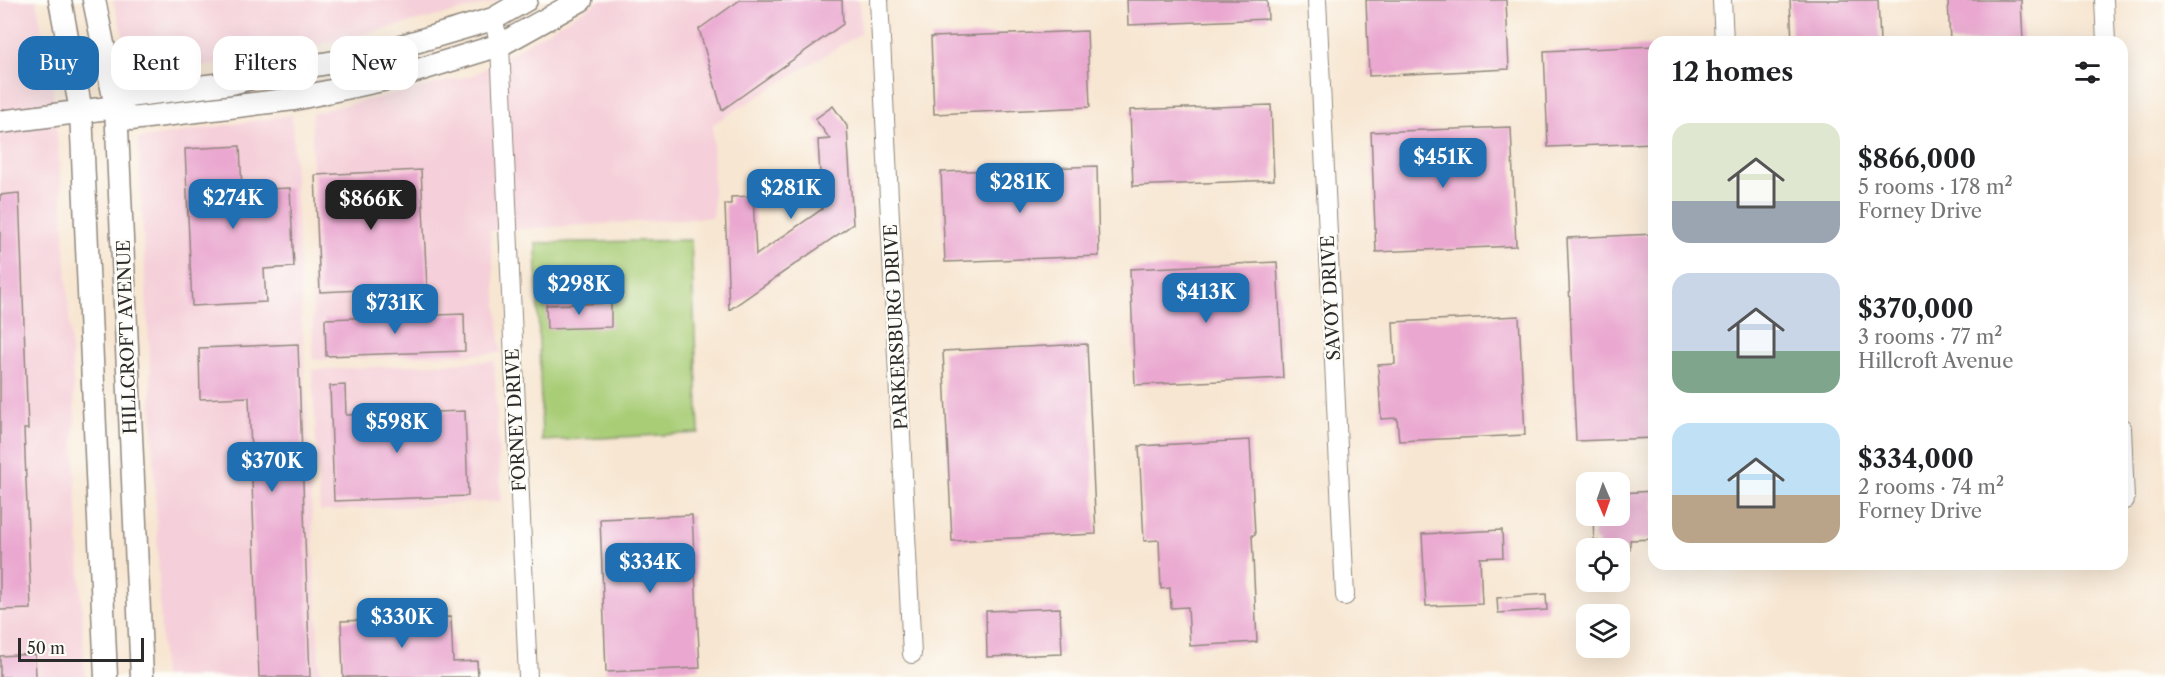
<!DOCTYPE html>
<meta charset="utf-8">
<style>
:root{--surface:#fff;--page:#f6f6f6;--text:#202124;--muted:#757577;--accent:#1f6fb2}
body{margin:0;font-family:"Libre Caslon Text",serif;background:var(--page);color:var(--text);height:100vh;display:flex;flex-direction:column;font-size:22px;white-space:nowrap}
*{box-sizing:border-box;margin:0}
p{font-size:20px;color:var(--muted)}
.icon{flex:none;width:33px;height:33px;fill:none;stroke:currentColor;stroke-width:2;stroke-linecap:round;stroke-linejoin:round}
.map{position:relative;flex:1;overflow:hidden}
.drawer{position:absolute;left:1648px;top:36px;width:480px;height:534px;display:flex;flex-direction:column;background:var(--surface);border-radius:18px;box-shadow:0 6px 24px #0002}
.drawer>*{flex:none}
.top-card{position:absolute;left:18px;top:36px;width:570px;height:54px;display:flex;gap:12px}
.needle{width:39px;rotate:178deg}
.tools{position:absolute;left:1576px;top:472px;display:grid;gap:12px}
.tools a{display:grid;place-items:center;width:54px;height:54px;border-radius:12px;background:var(--surface);box-shadow:0 6px 24px #0002;font-size:30px}
.scale{position:absolute;left:18px;bottom:15px;width:126px;box-sizing:border-box;padding-left:6px;border:3px solid #2b2b2b;border-top:0;font-size:16px;line-height:21px;white-space:nowrap;color:#2b2b2b;-webkit-text-stroke:4px #fdfcf7;paint-order:stroke}
.price{position:absolute;translate:-50% -51px;padding:0 14px;border-radius:12px;background:var(--accent);color:#fff;font-size:20px;line-height:39px;filter:drop-shadow(0 2px 3px #0008)}
.price::after{content:'';position:absolute;left:50%;top:36px;width:18px;height:14px;margin-left:-9px;background:inherit;clip-path:polygon(0 0,100% 0,50% 100%)}
.price.on{background:#222;color:#fff}
ul{padding:0;list-style:none}
li{display:flex;align-items:center;gap:18px;height:150px;padding:0 24px}
li span{display:grid;place-items:center;flex:none;width:168px;height:120px;border-radius:18px;color:#555}
li>.icon{margin-inline-start:auto}
span .icon{width:72px;height:72px;fill:#fffc;stroke-width:1}
li b{font-size:26px}
h2{display:flex;justify-content:space-between;align-items:center;height:72px;padding:0 24px;font-size:26px}
.pill{padding:0 21px;border-radius:18px;background:var(--surface);box-shadow:0 6px 24px #0002;font-size:21px;line-height:54px}
.pill.on{background:var(--accent);color:#fff}
.map>svg:first-child{display:block}
.built{fill:#f5cfd9}
.green{fill:#a9cd77;stroke:#6a7c51;stroke-width:1.5}
.building{fill:#eaa8d0}
.lines{fill:none;stroke-linecap:round;stroke-linejoin:round}
.minor-casing{stroke:#91887e;stroke-width:20}
.major-casing{stroke:#91887e;stroke-width:25}
.minor{stroke:#fff;stroke-width:18}
.major{stroke:#fff;stroke-width:22}
.labels{text-anchor:middle;dominant-baseline:central;stroke-width:4.5;stroke-linejoin:round;paint-order:stroke}
.street-label{font-size:18px;fill:#2b2b2b;stroke:#fdfcf7}
</style>
<div class="map">
<svg width="2165" height="677" viewBox="0 0 2165 677">
<rect width="100%" height="100%" fill="#fdfcf7"/>
<filter id="ink" filterUnits="userSpaceOnUse"><feTurbulence type="fractalNoise" baseFrequency=".0167" numOctaves="2"/><feDisplacementMap in="SourceGraphic" scale="12" xChannelSelector="R" yChannelSelector="G"/><feConvolveMatrix kernelMatrix="1 2 1 2 8 2 1 2 1" color-interpolation-filters="sRGB"/></filter>
<filter id="wash" filterUnits="userSpaceOnUse"><feTurbulence type="fractalNoise" baseFrequency=".008" numOctaves="4" result="noise"/><feDisplacementMap in="SourceGraphic" scale="24" xChannelSelector="R" yChannelSelector="G"/><feGaussianBlur stdDeviation="1.35" result="paint"/><feColorMatrix in="noise" values="0 0 0 0 0 0 0 0 0 0 0 0 0 0 0 0 0 1.4 0 .05"/><feComposite in="paint" operator="in"/></filter>
<g filter="url(#wash)">
<rect width="100%" height="100%" fill="#f7e6d1"/>
<path class="built" d="M0,0H36L52,77L62,196L75,416L74,444L85,677H0Z
M113,0H504L246,63L133,71Z
M600,0H859L861,33L713,124V217L490,231L501,353L313,360L312,113L474,75Z
M292,115L320,677H163L149,342L138,139Z
M494,361L501,501L320,511L312,370Z"/>
<path class="green" d="M691,240L699,433L542,441L536,243Z"/>
<g id="blocks">
<path class="building" d="M740,0H842L843,24L722,110L699,29Z
M1127,0H1267L1268,19L1128,25Z
M1366,0H1506L1509,69L1369,76Z
M1790,0H1878L1880,42H1792Z
M1948,0H2021L2023,42H1950Z
M1087,31L1090,107L934,114L931,37Z
M1654,46V143L1548,147L1544,51Z
M1271,105L1274,180L1133,186L1130,110Z
M833,106L847,126L853,224L729,310L725,204H731V197L753,196L756,255L822,209L818,140L830,139L815,119Z
M1511,127L1516,246L1376,252L1371,132Z
M240,146L242,190L290,188L294,267L264,269L266,302L192,306L185,149Z
M1097,166L1099,256L945,262L941,172Z
M421,170L427,287L320,292L315,175Z
M19,193L28,429H24L31,609L0,610V195Z
M1654,234V438L1576,441L1567,238Z
M1277,262L1283,378L1135,385L1130,269Z
M611,303V327L547,329L546,305Z
M464,314L465,351L326,356L325,319Z
M1519,316L1525,435L1399,441L1397,418L1381,419L1378,365L1395,364L1393,322Z
M298,344L310,677H259L249,397L200,399L199,348Z
M1087,344L1096,534L952,541L943,351Z
M345,385L346,415L465,411L468,496L334,501L330,386Z
M1250,440L1255,535H1252L1257,642L1190,646L1188,607L1171,608L1170,588L1161,589L1159,540L1144,541L1139,446Z
M1654,491V539L1630,540V549H1599L1598,541H1594L1593,516H1620V493Z
M692,515L700,668L606,672L600,519Z
M1502,530L1503,557L1480,558L1482,604L1426,606L1422,534Z
M1546,594L1547,610L1498,613L1497,598Z
M1060,608L1062,654L987,657L986,611Z
M451,617L453,662L477,661L478,677H343L341,621Z
M35,654L36,677H0V656Z"/>
</g>
</g>
<g filter="url(#ink)">
<use href="#blocks" fill-opacity="0" stroke="#91887e" stroke-width="1.5"/>
<g class="lines">
<g class="minor-casing">
<path id="minor" d="M879,0L912,654
M1317,0L1345,596
M1722,0L1724,42
M2104,0L2106,42
M493,19L500,45L528,677
M2122,428L2125,500"/>
</g>
<g class="major-casing">
<path id="major" d="M60,0L81,111L106,677
M94,0L116,107L142,677
M116,107L131,119L294,99L396,77L500,45L581,0
M0,122L116,107L128,96L231,83L275,72L364,57L493,19L526,0"/>
</g>
<use href="#minor" class="minor"/>
<use href="#major" class="major"/>
</g>
</g>
<g class="labels">
<g class="street-label">
<text transform="translate(1331 298) rotate(-93)">SAVOY DRIVE</text>
<text transform="translate(896 327) rotate(-93)">PARKERSBURG DRIVE</text>
<text transform="translate(127 337) rotate(-92)">HILLCROFT AVENUE</text>
<text transform="translate(516 420) rotate(-93)">FORNEY DRIVE</text>
</g>
</g>
</svg>
<div class="tools">
<a><svg class="needle" viewBox="-14 -14 28 28"><path d="M0-13l5 13h-10z" fill="#e53935"/><path d="M0 13l5-13h-10z" fill="#757577"/></svg></a>
<a><svg class="icon" aria-label="locate" viewBox="0 0 24 24"><circle cx="12" cy="12" r="6"/><path d="M12 2v4M12 18v4M2 12h4M18 12h4"/></svg></a>
<a><svg class="icon" aria-label="layers" viewBox="0 0 24 24"><path d="M12 4l9 5-9 5-9-5zM3 14l9 5 9-5"/></svg></a>
</div>
<div class="scale">50 m</div>
<b class="price" style="left:1443px;top:189px">$451K</b>
<b class="price" style="left:1020px;top:214px">$281K</b>
<b class="price" style="left:791px;top:220px">$281K</b>
<b class="price" style="left:233px;top:230px">$274K</b>
<b class="price on" style="left:371px;top:231px">$866K</b>
<b class="price" style="left:579px;top:316px">$298K</b>
<b class="price" style="left:1206px;top:324px">$413K</b>
<b class="price" style="left:395px;top:335px">$731K</b>
<b class="price" style="left:397px;top:454px">$598K</b>
<b class="price" style="left:272px;top:493px">$370K</b>
<b class="price" style="left:650px;top:594px">$334K</b>
<b class="price" style="left:402px;top:649px">$330K</b>
<div class="top-card">
<a class="pill on">Buy</a>
<a class="pill">Rent</a>
<a class="pill">Filters</a>
<a class="pill">New</a>
</div>
<section class="drawer">
<h2>12 homes<svg class="icon" aria-label="filters" viewBox="0 0 24 24"><path d="M4 7h16M4 17h16"/><circle cx="9" cy="7" r="2"/><circle cx="15" cy="17" r="2"/></svg></h2>
<ul>
<li><span style="background:linear-gradient(#dfe7d0 65%,#9aa5b1 0)"><svg class="icon" aria-label="home" viewBox="0 0 24 24"><path d="M3 11l9-7 9 7M6 9v11h12V9"/></svg></span><div><b>$866,000</b><p>5 rooms · 178 m²</p><p>Forney Drive</p></div></li>
<li><span style="background:linear-gradient(#c9d6e8 65%,#7fa58c 0)"><svg class="icon" aria-label="home" viewBox="0 0 24 24"><path d="M3 11l9-7 9 7M6 9v11h12V9"/></svg></span><div><b>$370,000</b><p>3 rooms · 77 m²</p><p>Hillcroft Avenue</p></div></li>
<li><span style="background:linear-gradient(#bfe0f5 60%,#b9a48a 0)"><svg class="icon" aria-label="home" viewBox="0 0 24 24"><path d="M3 11l9-7 9 7M6 9v11h12V9"/></svg></span><div><b>$334,000</b><p>2 rooms · 74 m²</p><p>Forney Drive</p></div></li>
</ul>
</section>
</div>
